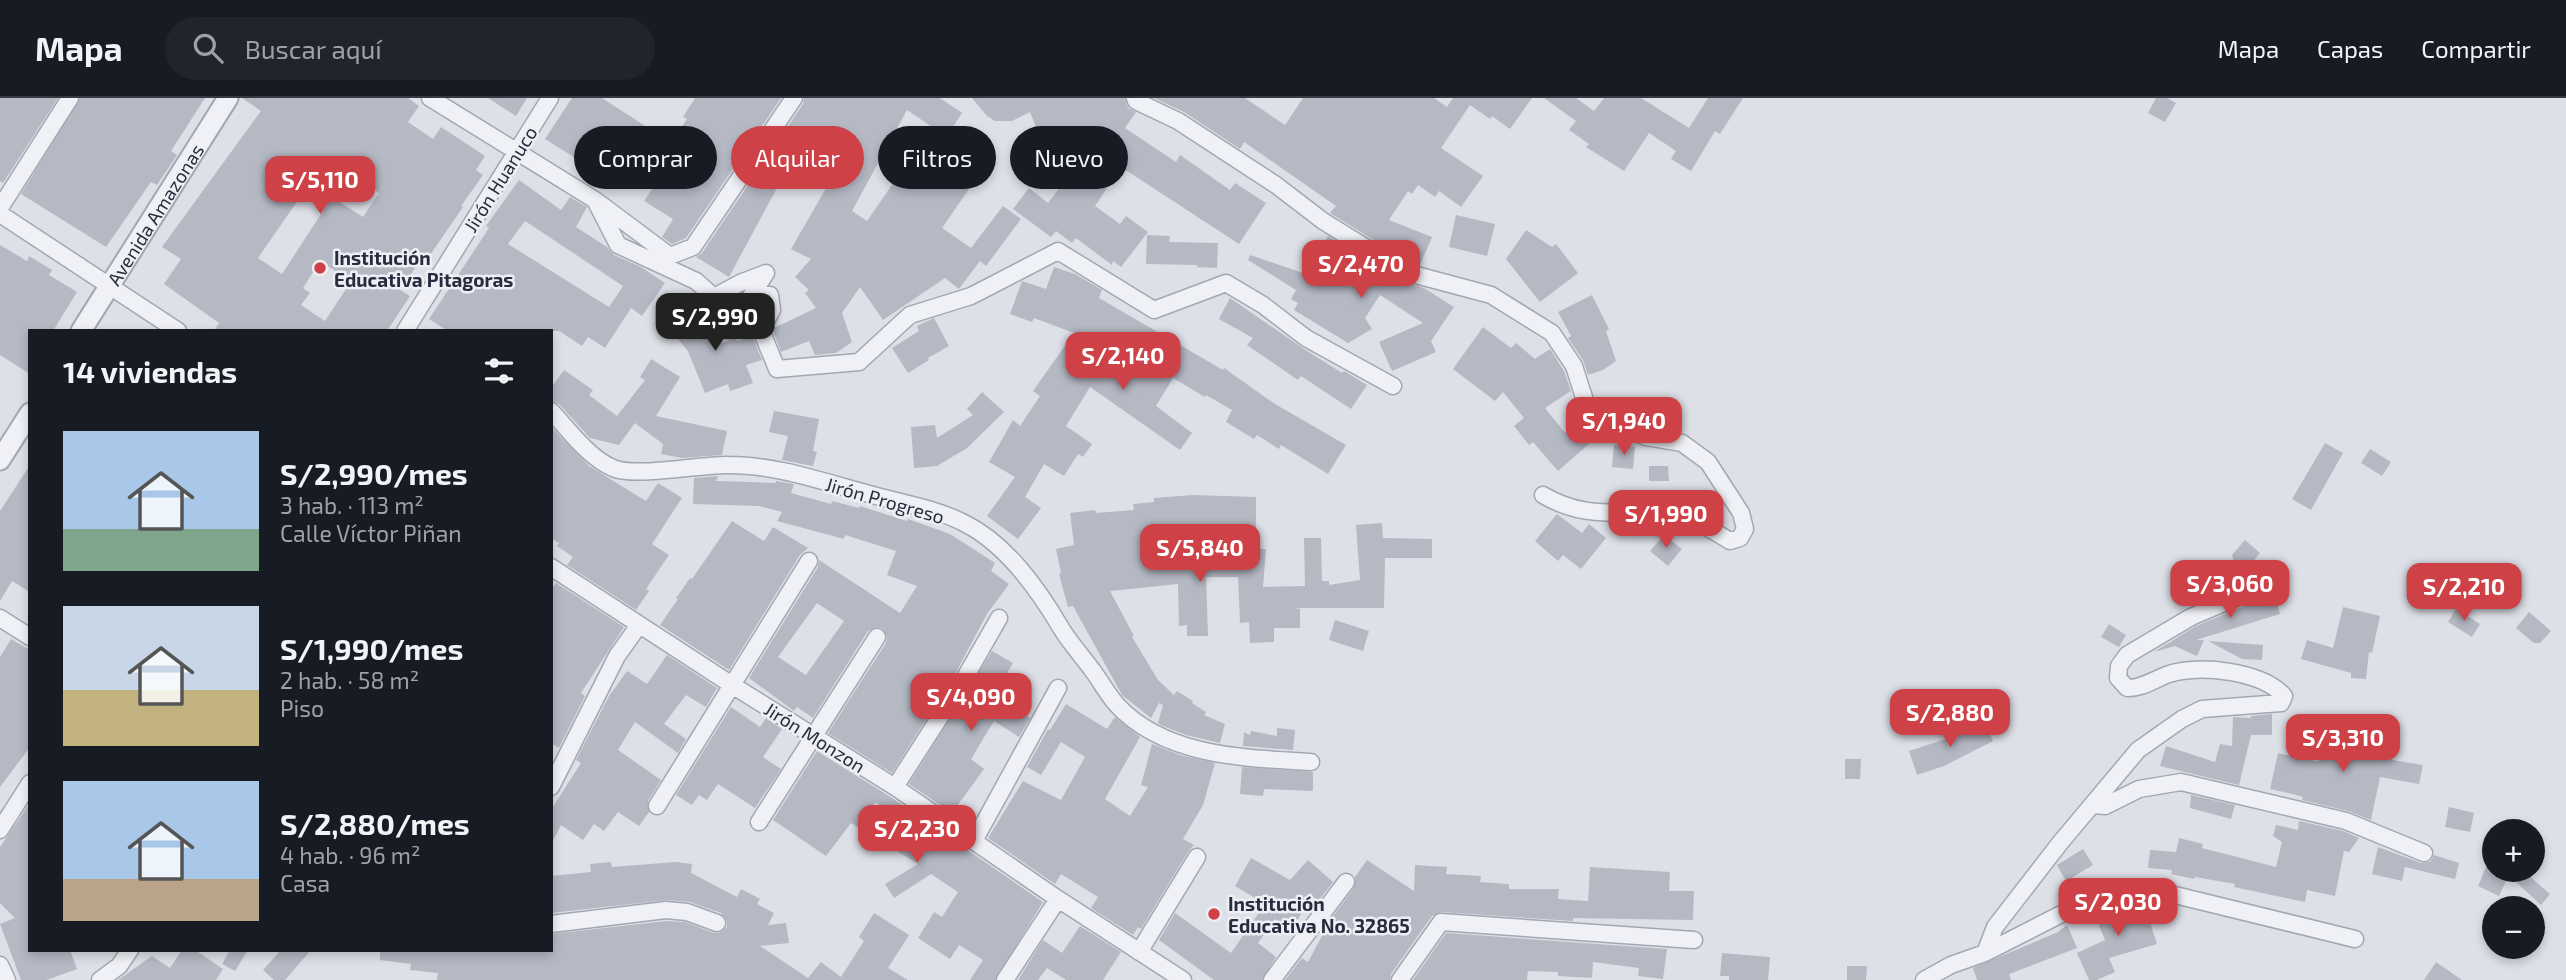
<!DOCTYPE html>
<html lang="es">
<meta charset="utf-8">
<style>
:root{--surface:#171b24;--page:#20242c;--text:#f1f3f6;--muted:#9ea1a6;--line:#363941;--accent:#ce4146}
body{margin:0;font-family:"Exo 2",sans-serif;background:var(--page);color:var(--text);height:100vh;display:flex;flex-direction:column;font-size:26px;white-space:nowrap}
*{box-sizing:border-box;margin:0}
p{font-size:23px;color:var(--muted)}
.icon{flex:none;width:38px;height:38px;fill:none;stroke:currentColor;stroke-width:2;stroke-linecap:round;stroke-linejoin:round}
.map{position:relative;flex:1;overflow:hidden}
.details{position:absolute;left:28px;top:231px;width:525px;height:623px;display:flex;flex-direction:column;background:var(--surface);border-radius:0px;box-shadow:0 4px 10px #0003}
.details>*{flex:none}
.guide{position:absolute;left:574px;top:28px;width:665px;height:63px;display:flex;gap:14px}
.buttons{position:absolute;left:2482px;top:721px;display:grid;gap:14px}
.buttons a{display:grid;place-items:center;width:63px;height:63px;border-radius:50%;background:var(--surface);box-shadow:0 4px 10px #0003;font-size:35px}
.price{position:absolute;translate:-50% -60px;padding:0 16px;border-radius:14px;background:var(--accent);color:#fff;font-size:23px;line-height:46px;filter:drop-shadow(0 2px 4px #0008)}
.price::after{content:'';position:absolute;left:50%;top:42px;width:21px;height:16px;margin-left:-10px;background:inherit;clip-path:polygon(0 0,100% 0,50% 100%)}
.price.current{background:#222;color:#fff}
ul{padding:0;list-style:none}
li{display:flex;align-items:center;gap:21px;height:175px;padding:0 35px}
li span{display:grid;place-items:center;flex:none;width:196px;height:140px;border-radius:0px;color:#555}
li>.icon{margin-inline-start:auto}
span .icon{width:84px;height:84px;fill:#fffc;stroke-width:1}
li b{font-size:30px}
h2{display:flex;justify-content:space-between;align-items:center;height:84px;padding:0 35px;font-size:30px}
.tag{padding:0 24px;border-radius:32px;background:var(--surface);box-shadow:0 4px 10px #0003;font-size:24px;line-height:63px}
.tag.current{background:var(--accent);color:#fff}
header{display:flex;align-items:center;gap:42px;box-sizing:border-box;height:98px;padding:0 35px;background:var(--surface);border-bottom:2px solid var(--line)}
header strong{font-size:33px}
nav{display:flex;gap:38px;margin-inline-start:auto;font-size:24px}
.search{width:490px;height:63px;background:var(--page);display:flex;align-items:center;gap:18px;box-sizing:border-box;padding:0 24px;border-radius:38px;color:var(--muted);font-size:26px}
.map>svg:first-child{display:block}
.building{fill:#b5b9c4;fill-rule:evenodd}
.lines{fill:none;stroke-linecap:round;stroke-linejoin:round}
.minor-casing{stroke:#a3a7b1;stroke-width:19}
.tertiary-casing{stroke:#a3a7b1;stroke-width:23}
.minor{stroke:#f0f1f6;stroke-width:16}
.tertiary{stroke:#f0f1f6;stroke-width:19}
.poi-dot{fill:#ce4146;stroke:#edeff5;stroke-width:2.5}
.labels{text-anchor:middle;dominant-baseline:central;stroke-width:5;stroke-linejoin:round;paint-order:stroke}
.street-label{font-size:19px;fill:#272d3e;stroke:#edeff5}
.poi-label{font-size:19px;font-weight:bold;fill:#272d3e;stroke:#edeff5;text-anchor:start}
</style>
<header>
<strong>Mapa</strong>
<div class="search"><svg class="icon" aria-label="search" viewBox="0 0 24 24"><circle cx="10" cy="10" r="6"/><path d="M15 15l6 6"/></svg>Buscar aquí</div>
<nav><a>Mapa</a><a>Capas</a><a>Compartir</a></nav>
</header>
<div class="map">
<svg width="2566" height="882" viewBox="0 0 2566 882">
<rect width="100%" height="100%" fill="#dde0e7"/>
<path class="building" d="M0,0H58L3,85L0,83Z
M80,0H205L171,53L177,57L157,87L151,84L106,149L21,96Z
M242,0H408L419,8L408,24L433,41L441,29L485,58L476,72L483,77L461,108L463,109L430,157L426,154L400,192L410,198L387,233H214L219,225L164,186L181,161L162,149L261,13ZM323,66L345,80L349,74L379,95L363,119L332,99L282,176L258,160ZM320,163L346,180L341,188L346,191L325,223L301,207L310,195L303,190Z
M488,0H527L516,18Z
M572,0H602L656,35L620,88L545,41Z
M695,0H781L686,140L672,146L662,139L673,121L644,103L679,51L671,45L687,21L683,19Z
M804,0H940L962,15L953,29L995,58L978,82L976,81L942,130L971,150L1003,108L1021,121L986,168L980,163L959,191L945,180L883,222L860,189L842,215L852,244L836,255L815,257L809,243L781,254L773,233L774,230L816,210L805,195L809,192L795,179L811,161L791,151L829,85L791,64L729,179L696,159L702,155L803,6ZM907,12L932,29L867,123L852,113Z
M972,0H1125L1128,10L1136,14L1125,30L1176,64L1180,57L1230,92L1235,85L1266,105L1239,146L1121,69L1095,108L1120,126L1126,118L1148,134L1121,169L1113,163L1112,167L1076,140L1072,145L1056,133L1051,139L1013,111L1029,90L1048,105L1068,79L1073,83L1106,34L1047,57L1030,14L1012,23H995L987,18Z
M1154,0H1245L1285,27L1303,0H1434L1447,9L1453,0H1532L1510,31L1492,18L1490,21L1470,7L1441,50L1483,78L1461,109L1439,93L1435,99L1418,87L1412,96L1408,93L1389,122L1432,139L1420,167L1409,164L1330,115L1336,108L1244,44L1240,51L1184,14Z
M1544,0H1576L1594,13L1604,0H1641L1689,30L1708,0H1743L1720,36L1715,33L1691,73L1671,61L1676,53L1649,35L1624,73L1586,49L1589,46L1569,32L1576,23Z
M2156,0H2167L2176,5L2165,24L2148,15Z
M519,82L561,112L570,99L587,109L576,129L607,149L614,157L641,169L665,185L642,218L631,210L605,250L588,239L582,248L559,233H448L429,221L489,130L486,128ZM525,123L623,188L609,209L508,146Z
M1456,117L1495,126L1487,158L1449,149Z
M1526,132L1552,149L1556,146L1578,175L1540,204L1506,161Z
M1147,137L1170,138L1169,144L1218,145L1217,170L1197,169V167L1146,166Z
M1328,138L1400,183L1424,190L1454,209L1431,243L1436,254L1392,273L1379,244L1423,225L1380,197L1365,220L1372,231L1348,245L1294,212L1298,205L1291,201L1296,192L1248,162L1250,157L1303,175Z
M0,147L27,163L29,158L52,172L49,177L77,194L53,233H30V276L0,257Z
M1054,169L1075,176L1102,192L1099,200L1223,272L1224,270L1275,306L1346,347L1328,376L1281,347L1279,351L1257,337L1254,341L1226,324L1232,312L1206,297L1205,299L1173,280L1156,308L1192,335L1180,352L1090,289L1066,328L1092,346L1083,359L1078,356L1064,378L1044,366L1025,399L1041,410L1018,441L987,418L1015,379L989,364L1013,322L1020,328L1040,298L1033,293L1074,235L1034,220L1032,224L1010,216L1022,183L1046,191Z
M1592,197L1609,231L1606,233L1616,263L1603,272L1588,277L1583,262L1568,240L1571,238L1558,214Z
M1230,200L1301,249L1342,275L1344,273L1367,287L1351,311L1301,278L1298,282L1247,247L1253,240L1219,221Z
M695,206L708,221L713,248L736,240L737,243L752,238L762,262L746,267L753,285L730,293L728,286L705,295L688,253L668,229Z
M934,220L949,248L928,260L929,262L908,275L892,250L919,233L917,228Z
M1483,229L1511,250L1516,245L1535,261L1550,251L1564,273L1571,293L1545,310L1565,335L1582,321L1598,338L1558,373L1533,344L1529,347L1514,328L1524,320L1503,294L1495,303L1453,271Z
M651,261L680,279L656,318L727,333L722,357L682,360L661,356L663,346L635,325L619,347L590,340L559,306L551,303V290L564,272L593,292L589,297L617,318L645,282L640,279Z
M982,294L1004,314L967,350L937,368L914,370L911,329L935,327L937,340L973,317L967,311Z
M774,313L819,321L813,353L817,354L813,368L782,362L788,338L769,334Z
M551,329L589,368L646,403L658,385L682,400L652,446L669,457L646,491L649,493L636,512L567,467L573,459L557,448L559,445L551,440Z
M2325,345L2343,355L2311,412L2292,401Z
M1614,347L1635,349L1633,371L1612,369Z
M2370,351L2391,364L2382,378L2361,365Z
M30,367V494L12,483L0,503V413Z
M1649,368H1668L1669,383H1649Z
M718,378L716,383L776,385V383L794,386L791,395L831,406L832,403L859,410L860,408L907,423L908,421L950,436L995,465L991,473L1009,486L987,516L954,578L892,675L828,635L886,545L887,539L883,531L877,529L868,533L813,620L797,609L794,613L749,580L818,469L819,462L900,515L917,488L887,477L896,453L845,437L844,441L777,423L782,414L759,408L693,406L694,380ZM817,505L844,523L806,577L778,559Z
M1193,397L1256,399V451H1266L1263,489L1305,488L1304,440H1321L1322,483H1329V487L1360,482L1356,427L1382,425L1383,440L1432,441V460H1385L1384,510H1295L1300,511V530H1274V544L1250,545L1249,524L1240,525L1238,479H1206L1208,538H1187V527L1179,528L1178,486L1110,493L1134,538L1132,539L1158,582L1174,597L1177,593L1193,603L1192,605L1206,614L1204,617L1225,626L1220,645L1186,637L1163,628L1158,625L1163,607L1159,605L1151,620L1122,597L1073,508L1068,509L1059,476L1061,475L1056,451L1074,447L1070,415L1095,412L1096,415L1134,412L1133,406L1154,404V400Z
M1557,416L1582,435L1589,426L1606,440L1581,471L1563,457L1558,463L1535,443Z
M732,423L764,443L773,429L808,450L800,457L729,572L660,527L678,501L676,500L690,480L692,481Z
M1664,437L1682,451L1668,468L1650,453Z
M2245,442L2260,455L2239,480L2232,457Z
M556,485L624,529L581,595L585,598L559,650L551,645V492Z
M2271,487L2280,516L2196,542H2204L2197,558L2175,548L2154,554L2196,528L2247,507V494Z
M2343,509L2380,518L2372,555L2369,554L2366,581L2351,580V575L2301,561L2307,542L2333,550Z
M2456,511L2480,526L2472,539L2448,524Z
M2529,514L2551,533L2540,545H2534L2516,530Z
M1335,522L1369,533L1363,553L1329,542Z
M2109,526L2126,537L2119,549L2101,539Z
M11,541L30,552V649L0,689V559Z
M2208,543L2263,547L2262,562L2242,561Z
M992,553L1013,565L1007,575L1028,587L1014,611L1030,620L1019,639L994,623L971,661L984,671L952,715L909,686Z
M667,557L717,590L706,609L686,597L664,626L686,641L678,655L635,624L618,652L661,682L648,703L649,714L639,728L618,714L604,733L594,726L583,742L561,727L551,746V712L581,665L576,662L609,598L627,573L647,586Z
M1066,606L1107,631L1115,619L1140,639L1105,701L1130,718L1148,689L1141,687L1152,646L1180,657L1215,665L1203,707L1183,741L1194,747L1188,754L1141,831L1138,829L1133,837L1091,810L1098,799L1061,776L1055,786L988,740L1023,683L1061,702L1085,659L1061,644L1041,677L1027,669L1048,631L1050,632Z
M731,609L760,629L766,620L782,631L763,659L781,671L755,710L718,686L707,702L699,697L692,707L676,697Z
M2272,616V637H2251L2239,687L2160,668L2166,648L2215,664L2220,646L2232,648L2233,619L2251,620V618Z
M1984,623L1993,643L1944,668L1917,677L1909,653L1946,641Z
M1277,630L1295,632L1293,652L1243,648L1244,634L1250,637L1251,633L1277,638Z
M2326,634L2395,650L2392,662L2423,667L2419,686L2380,679L2371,722L2348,713L2302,702L2303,699L2293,696L2270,691L2278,655L2318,664Z
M817,653L889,698L1043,804L995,882H970L983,862L959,847L950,861L918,840L934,814L942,819L958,794L931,776L894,800L885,786L918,766L894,751L905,735L895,729L901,721L875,704L859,730L851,725L826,758L773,722Z
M1845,661H1861L1860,681H1845Z
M1242,669L1313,674V693L1264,691L1263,698L1240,696Z
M2191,697L2235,707L2231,721L2190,710Z
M30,705V852H70L77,871L47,882H21L0,826L15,820L0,805V749Z
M2449,709L2474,715L2470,734L2445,729Z
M2299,723L2343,733L2359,740L2349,754L2344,753L2335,798L2307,792L2305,804L2234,789L2235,786L2195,779L2194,781L2171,776L2172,772L2148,770L2150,752L2176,754L2179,740L2203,746L2202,750L2276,769L2282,744L2273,738L2276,727L2298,732Z
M2378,749L2421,765L2430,764L2434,757L2459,765L2455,781L2405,769L2402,783L2372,776Z
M2083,751L2093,767L2066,783L2057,767Z
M1251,760L1290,782L1308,762L1333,784L1315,807L1310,803L1291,831L1275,821L1258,845L1276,859L1262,882H1214L1159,842L1175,815L1231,855L1265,806L1235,788Z
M1367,762L1414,793L1415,767L1447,769L1446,776L1481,778L1480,784L1509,786V791H1559L1558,801L1588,803L1590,769L1670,774L1669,793H1694L1693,822L1573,820V823L1441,814L1432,818L1391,876L1390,882H1285L1302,860L1308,864L1331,821L1354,790L1355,779Z
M611,764L612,769L676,764L692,766L691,775L737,799L741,791L760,801L757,806L774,815L768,827L786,825L789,845L760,848L808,880L821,864L841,879L864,843L859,839L874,815L909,837L888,870L908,882H437L438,875L410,872L411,866L380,862V852H551V836L666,823L685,824L714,835H719L727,829V823L721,815L690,804L667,802L551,815V778L591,774L590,766Z
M2486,769L2508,779L2499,798L2478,788Z
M2507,772H2522L2550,796L2541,807L2505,774Z
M2140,806H2147L2154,816L2148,818L2157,846L2109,860L2115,874L2097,882H2089L2077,855L2105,842L2093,813Z
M2067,827L2077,850L2009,876L2011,882H1977L1973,870L2058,834Z
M1080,828L1121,854L1103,882H1066L1047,870L1038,882H1018L1043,842L1062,855Z
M1446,835L1667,851L1663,881L1638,878L1639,870L1593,864L1592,880L1558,878V874L1528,873L1527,882H1413Z
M182,852H195L223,871L216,882H118L152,858L170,870Z
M230,852H248L235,873L222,866Z
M281,852H311L285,882H274L263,872Z
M1722,855L1770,859L1768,882H1729V878H1720Z
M2436,864L2462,882H2424Z
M1847,868H1867L1866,882H1847Z"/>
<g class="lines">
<g class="minor-casing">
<path id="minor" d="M430,0L595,102L670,158L693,149L794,0
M1135,0L1136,3L1178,23L1276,87L1323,123L1405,174L1491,197L1552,235L1574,268L1587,309L1598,317L1618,321L1636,334L1646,339L1682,345L1708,364L1741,415L1745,431L1740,440L1730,443C1713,433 1696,421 1676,418C1627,409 1590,425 1543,397
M595,102L618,147L696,183L714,199L740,185L766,175L729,232L762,197H770L772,212L761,232L777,271L859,264L910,217L971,198L1058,153L1154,212L1226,185L1263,207L1306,240L1393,288
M0,110L70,0
M0,116L178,233
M405,233L550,0
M551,313C569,332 589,360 613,370C635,380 702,366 729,367C777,367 824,384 869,396C901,405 936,410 966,426C1007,447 1038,491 1061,530C1070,545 1082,558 1093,573C1101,584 1108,597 1117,607C1165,659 1246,660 1311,664
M551,469L732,587L895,689L1058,801L1183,882
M0,520L30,539
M551,689L617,558L639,527
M895,689L963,583L999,520
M2093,707L2105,708L2139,691L2181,684L2346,723L2424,755
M657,708L809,463
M759,724L877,539
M0,732L30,685
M974,743L1058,590
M551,826L666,812L687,814L717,825
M1139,854L1197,759
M1985,855L1995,829L2060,745L2138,652L2182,621L2202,611L2281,605L2284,598C2262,573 2199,566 2169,576C2155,581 2141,591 2127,590L2118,580L2119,568L2127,557L2191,519L2238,499
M0,867L7,882
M100,882L119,868L130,852
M1005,882L1058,801
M1272,882L1346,784
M1400,882L1441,824L1694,842
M1924,882L1951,867L1985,855L2077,808L2097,801L2140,795L2175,797L2355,841"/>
</g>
<g class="tertiary-casing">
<g id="tertiary">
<path id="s1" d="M81,233L228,0"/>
<path d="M0,362L30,315"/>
</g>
</g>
<use href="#minor" class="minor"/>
<use href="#tertiary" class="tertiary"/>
</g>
<g class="poi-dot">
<circle cx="320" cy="170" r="7"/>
<circle cx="1214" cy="816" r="7"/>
</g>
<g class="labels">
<g class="street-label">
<text transform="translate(500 81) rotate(-58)">Jirón Huanuco</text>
<text stroke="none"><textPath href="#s1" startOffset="138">Avenida Amazonas</textPath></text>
<text transform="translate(885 402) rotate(16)">Jirón Progreso</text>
<text transform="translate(815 639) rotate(32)">Jirón Monzon</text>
</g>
<g class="poi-label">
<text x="334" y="159">Institución<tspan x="334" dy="22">Educativa Pitagoras</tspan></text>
<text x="1228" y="805">Institución<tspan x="1228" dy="22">Educativa No. 32865</tspan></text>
</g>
</g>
</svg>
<div class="buttons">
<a>+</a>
<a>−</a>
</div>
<b class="price" style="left:320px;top:118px">S/5,110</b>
<b class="price" style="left:1361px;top:202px">S/2,470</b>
<b class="price current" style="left:715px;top:255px">S/2,990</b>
<b class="price" style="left:1123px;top:294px">S/2,140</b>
<b class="price" style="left:1624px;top:359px">S/1,940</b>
<b class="price" style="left:1666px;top:452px">S/1,990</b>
<b class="price" style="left:1200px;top:486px">S/5,840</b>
<b class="price" style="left:2230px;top:522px">S/3,060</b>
<b class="price" style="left:2464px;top:525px">S/2,210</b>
<b class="price" style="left:971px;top:635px">S/4,090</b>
<b class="price" style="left:1950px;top:651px">S/2,880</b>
<b class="price" style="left:2343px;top:676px">S/3,310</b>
<b class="price" style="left:917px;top:767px">S/2,230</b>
<b class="price" style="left:2118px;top:840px">S/2,030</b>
<div class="guide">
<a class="tag">Comprar</a>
<a class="tag current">Alquilar</a>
<a class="tag">Filtros</a>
<a class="tag">Nuevo</a>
</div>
<section class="details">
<h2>14 viviendas<svg class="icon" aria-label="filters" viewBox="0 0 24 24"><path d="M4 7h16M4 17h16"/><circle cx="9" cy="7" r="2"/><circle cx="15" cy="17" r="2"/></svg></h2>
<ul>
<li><span style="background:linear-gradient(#a9c7e8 70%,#7fa58c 0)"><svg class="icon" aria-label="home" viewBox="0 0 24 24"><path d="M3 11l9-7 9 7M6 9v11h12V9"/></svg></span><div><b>S/2,990/mes</b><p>3 hab. · 113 m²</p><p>Calle Víctor Piñan</p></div></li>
<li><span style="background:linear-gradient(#c9d6e8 60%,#c2b280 0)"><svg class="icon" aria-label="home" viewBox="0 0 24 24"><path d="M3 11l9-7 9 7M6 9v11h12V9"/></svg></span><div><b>S/1,990/mes</b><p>2 hab. · 58 m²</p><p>Piso</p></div></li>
<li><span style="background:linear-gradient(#a9c7e8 70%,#b9a48a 0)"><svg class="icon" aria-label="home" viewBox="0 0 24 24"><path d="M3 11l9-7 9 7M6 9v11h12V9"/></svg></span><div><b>S/2,880/mes</b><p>4 hab. · 96 m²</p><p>Casa</p></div></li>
</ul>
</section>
</div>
